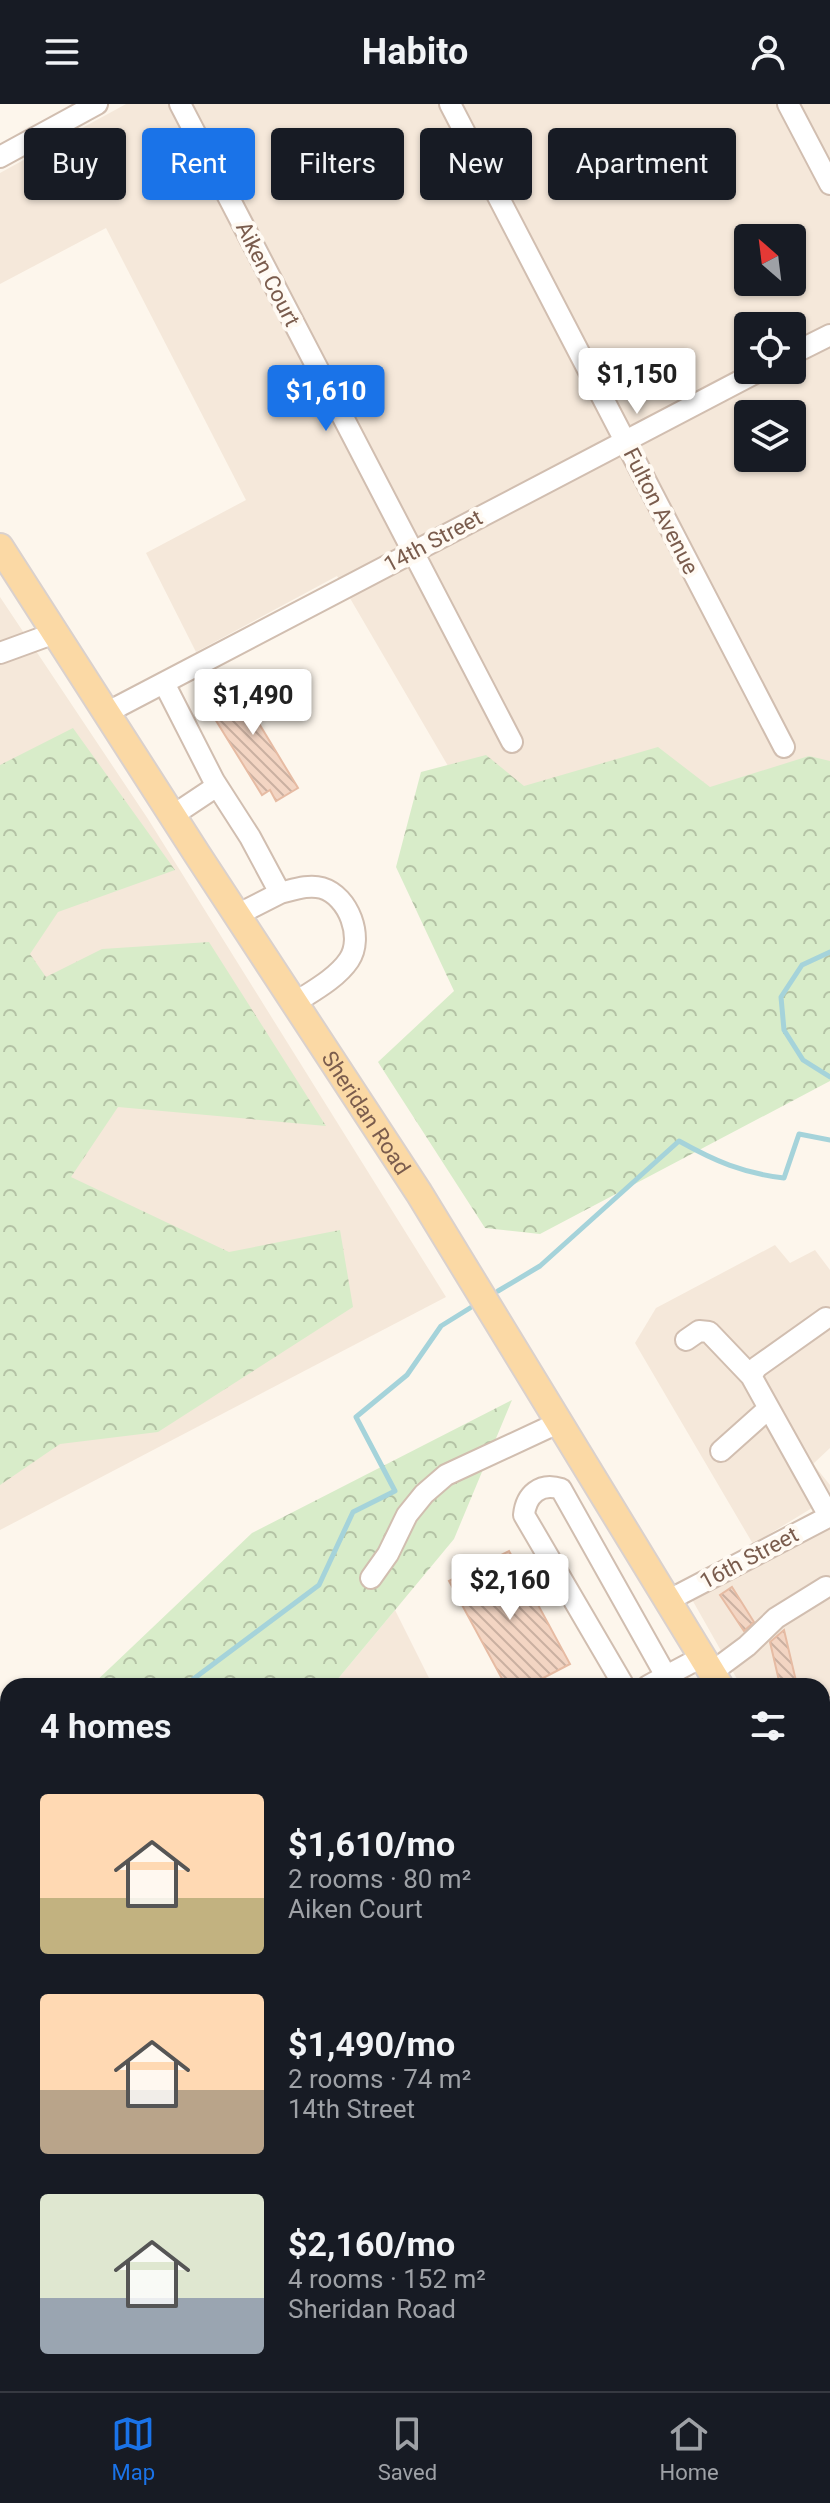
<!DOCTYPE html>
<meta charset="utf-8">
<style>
:root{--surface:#171b24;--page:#242831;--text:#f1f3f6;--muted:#9ea1a6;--line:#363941;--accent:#1a73e8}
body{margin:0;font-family:Roboto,sans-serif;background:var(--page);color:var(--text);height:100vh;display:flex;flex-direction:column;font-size:30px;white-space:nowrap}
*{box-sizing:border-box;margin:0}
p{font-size:26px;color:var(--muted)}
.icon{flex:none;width:44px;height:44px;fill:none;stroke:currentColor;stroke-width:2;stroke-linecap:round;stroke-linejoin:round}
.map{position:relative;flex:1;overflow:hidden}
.drawer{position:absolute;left:0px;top:1574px;width:830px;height:714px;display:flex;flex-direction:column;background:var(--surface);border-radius:24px 24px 0 0;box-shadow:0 2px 6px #0004}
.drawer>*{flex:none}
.top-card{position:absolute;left:24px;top:24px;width:782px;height:72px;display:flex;gap:16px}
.needle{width:52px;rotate:332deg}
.controls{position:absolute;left:734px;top:120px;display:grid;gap:16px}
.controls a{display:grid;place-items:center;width:72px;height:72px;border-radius:8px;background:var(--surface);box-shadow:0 2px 6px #0004;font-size:40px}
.price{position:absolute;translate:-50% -68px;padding:0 18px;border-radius:8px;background:#fff;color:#222;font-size:26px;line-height:52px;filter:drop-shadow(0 2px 4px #0008)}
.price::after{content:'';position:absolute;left:50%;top:48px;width:24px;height:18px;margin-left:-12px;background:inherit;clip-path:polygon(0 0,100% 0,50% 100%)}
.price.selected{background:var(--accent);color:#fff}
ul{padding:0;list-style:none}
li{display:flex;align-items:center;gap:24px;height:200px;padding:0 40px}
li span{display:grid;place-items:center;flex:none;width:224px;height:160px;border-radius:8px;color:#555}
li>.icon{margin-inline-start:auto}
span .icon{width:96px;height:96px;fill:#fffc;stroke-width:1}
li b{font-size:34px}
h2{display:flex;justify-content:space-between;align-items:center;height:96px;padding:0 40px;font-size:34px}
.chip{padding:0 28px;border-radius:8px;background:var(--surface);box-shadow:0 2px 6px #0004;font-size:28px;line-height:72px}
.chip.selected{background:var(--accent);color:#fff}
header{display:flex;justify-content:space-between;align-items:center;height:104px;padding:0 40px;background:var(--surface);font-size:36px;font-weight:700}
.menu{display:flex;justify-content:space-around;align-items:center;height:112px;border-top:2px solid var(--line);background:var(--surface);font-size:22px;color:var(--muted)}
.menu a{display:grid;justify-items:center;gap:4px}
.menu .selected{color:var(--accent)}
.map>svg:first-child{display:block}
.residential{fill:#f5e8da;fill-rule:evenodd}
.forest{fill:url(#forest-crowns)}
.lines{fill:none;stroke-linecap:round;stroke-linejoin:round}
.stream{stroke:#a5d3da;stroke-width:5}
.building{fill:url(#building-back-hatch);stroke:#e6bba3;stroke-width:2}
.minor-casing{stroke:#d1beb0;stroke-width:24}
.major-casing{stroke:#dad1cd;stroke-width:30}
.minor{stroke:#fff;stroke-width:20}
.major{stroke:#fbd9a5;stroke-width:26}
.labels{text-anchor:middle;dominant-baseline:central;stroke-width:8;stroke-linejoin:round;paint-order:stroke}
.street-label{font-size:22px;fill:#7a5c4d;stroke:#fffaf3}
</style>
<header><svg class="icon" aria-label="menu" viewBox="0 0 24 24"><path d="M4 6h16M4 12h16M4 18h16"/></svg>Habito<svg class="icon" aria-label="person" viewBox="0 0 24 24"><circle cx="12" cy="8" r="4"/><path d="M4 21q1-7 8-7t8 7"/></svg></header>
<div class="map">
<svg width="830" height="2287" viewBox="0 0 830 2287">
<defs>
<pattern id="forest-crowns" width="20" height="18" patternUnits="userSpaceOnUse" patternTransform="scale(2)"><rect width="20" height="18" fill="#d8ecc9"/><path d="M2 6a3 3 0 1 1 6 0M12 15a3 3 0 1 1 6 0" fill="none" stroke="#b4c2a5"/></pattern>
<pattern id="building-back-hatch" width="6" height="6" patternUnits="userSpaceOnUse" patternTransform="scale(2)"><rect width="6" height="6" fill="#f3d5c3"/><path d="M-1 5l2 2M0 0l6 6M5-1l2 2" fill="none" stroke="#cab0a1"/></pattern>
</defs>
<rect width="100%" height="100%" fill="#fdf6ec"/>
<path class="residential" d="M126,0H830V702L479,715L337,472L196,548L146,449L246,396L106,124L0,180V69ZM748,134H792V178H748ZM748,222H792V266H748ZM748,310H792V354H748Z
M0,493L148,715L446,1193L0,1426Z
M775,1141L790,1159L815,1146L830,1166V1344L813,1360L830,1381V1393L753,1440L635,1239L656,1204Z
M830,1417V1739L822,1725V1582H741L690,1492Z
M395,1506L433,1582H332Z
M822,2178L830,2194V2287H176L171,2280H822Z"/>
<path class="forest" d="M73,624L175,766L58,808L30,850L46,873L102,845L209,838L326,1022L118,1003L71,1073L229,1148L340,1126L353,1203L158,1328L60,1340L0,1381V661Z
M658,643L710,683L809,652L830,657V977L540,1130L485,1124L378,958L454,887L396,763L421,668L486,651L524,682Z
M512,1296L454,1435L332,1582H91L252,1429Z
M8,1652V2280H171L176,2287H0V1657Z
M830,2099V2194L822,2178V2103Z"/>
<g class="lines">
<path class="stream" d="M830,848L802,861L781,893L784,926L803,956L830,973
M498,1187L540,1162L679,1037C715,1057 742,1069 784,1074L799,1030L830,1036
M184,1582L319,1481L353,1408L395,1387L356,1313L407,1271L441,1222L470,1204
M0,1737L8,1730"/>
</g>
<path class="building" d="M259,571L274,595L252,608L298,684L276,697L270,686L262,691L207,602Z
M509,1447L570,1560L528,1582H506L449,1477Z
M732,1483L754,1518L744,1527L720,1491Z
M784,1526L796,1577L780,1581L770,1538Z"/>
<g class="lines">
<g class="minor-casing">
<path id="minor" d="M180,0L512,638
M450,0L784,643
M788,0L830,80
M0,53L97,0
M792,250L830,231
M0,549L55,529
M164,579L214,677L250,733L280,789L237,811
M106,609L761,266
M172,712L217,682
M280,789C293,786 308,780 322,784C349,792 364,834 349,856C337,874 313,887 296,898
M826,1214L757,1263L751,1272L829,1412
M686,1236L699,1227L709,1228L751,1272
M721,1347L768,1305
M371,1474L388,1450L407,1411L424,1390L446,1371L560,1318
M669,1496L830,1412
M712,1568L747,1542L776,1514L826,1483
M666,1572L702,1553
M624,1582L524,1411C526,1391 540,1378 561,1385L666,1572L648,1582
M822,1609L830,1604
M822,2090L830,2086
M822,2200L830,2215
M351,2280L354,2287
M446,2287L460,2280"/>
</g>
<g class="major-casing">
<g id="major">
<path id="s1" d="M0,443L197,750L419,1089L720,1582"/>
<path d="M822,1757L830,1771"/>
</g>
</g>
<use href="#minor" class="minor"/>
<use href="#major" class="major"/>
</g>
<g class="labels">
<g class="street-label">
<text transform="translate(268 170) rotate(63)">Aiken Court</text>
<text transform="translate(661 407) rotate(63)">Fulton Avenue</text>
<text transform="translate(433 437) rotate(-28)">14th Street</text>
<text stroke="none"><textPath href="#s1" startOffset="674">Sheridan Road</textPath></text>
<text transform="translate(749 1454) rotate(-28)">16th Street</text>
</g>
</g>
</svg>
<div class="controls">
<a><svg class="needle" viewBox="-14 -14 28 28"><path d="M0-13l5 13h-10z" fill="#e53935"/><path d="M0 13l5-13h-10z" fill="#9ea1a6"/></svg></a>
<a><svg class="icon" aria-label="locate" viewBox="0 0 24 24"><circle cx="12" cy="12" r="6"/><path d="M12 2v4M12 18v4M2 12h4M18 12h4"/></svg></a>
<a><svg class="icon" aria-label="layers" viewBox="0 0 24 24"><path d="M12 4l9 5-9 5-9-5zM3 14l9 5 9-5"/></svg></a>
</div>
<b class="price" style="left:637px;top:312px">$1,150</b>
<b class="price selected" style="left:326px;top:329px">$1,610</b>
<b class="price" style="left:253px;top:633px">$1,490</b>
<b class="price" style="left:510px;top:1518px">$2,160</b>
<div class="top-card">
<a class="chip">Buy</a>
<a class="chip selected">Rent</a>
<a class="chip">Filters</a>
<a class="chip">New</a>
<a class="chip">Apartment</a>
</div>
<section class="drawer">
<h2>4 homes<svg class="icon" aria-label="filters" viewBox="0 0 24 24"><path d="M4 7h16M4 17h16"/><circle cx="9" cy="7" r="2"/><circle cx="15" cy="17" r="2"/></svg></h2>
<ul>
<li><span style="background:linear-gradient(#ffd9b3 65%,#c2b280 0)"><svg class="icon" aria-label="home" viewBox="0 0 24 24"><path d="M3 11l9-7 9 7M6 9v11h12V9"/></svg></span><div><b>$1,610/mo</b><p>2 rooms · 80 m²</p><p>Aiken Court</p></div></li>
<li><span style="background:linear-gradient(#ffd9b3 60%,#b9a48a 0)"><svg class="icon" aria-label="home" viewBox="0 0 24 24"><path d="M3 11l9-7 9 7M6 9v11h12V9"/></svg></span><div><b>$1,490/mo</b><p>2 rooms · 74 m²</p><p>14th Street</p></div></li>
<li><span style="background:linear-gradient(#dfe7d0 65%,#9aa5b1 0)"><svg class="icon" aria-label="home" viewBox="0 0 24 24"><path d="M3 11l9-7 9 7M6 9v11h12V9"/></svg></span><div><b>$2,160/mo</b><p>4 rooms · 152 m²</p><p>Sheridan Road</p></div></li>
</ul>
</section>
</div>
<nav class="menu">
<a class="selected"><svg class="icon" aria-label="map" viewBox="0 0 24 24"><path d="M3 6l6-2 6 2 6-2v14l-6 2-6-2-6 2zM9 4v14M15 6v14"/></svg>Map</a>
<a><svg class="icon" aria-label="saved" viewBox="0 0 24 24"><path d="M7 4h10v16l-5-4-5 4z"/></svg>Saved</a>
<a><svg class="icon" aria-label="home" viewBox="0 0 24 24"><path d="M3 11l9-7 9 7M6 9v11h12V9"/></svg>Home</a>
</nav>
